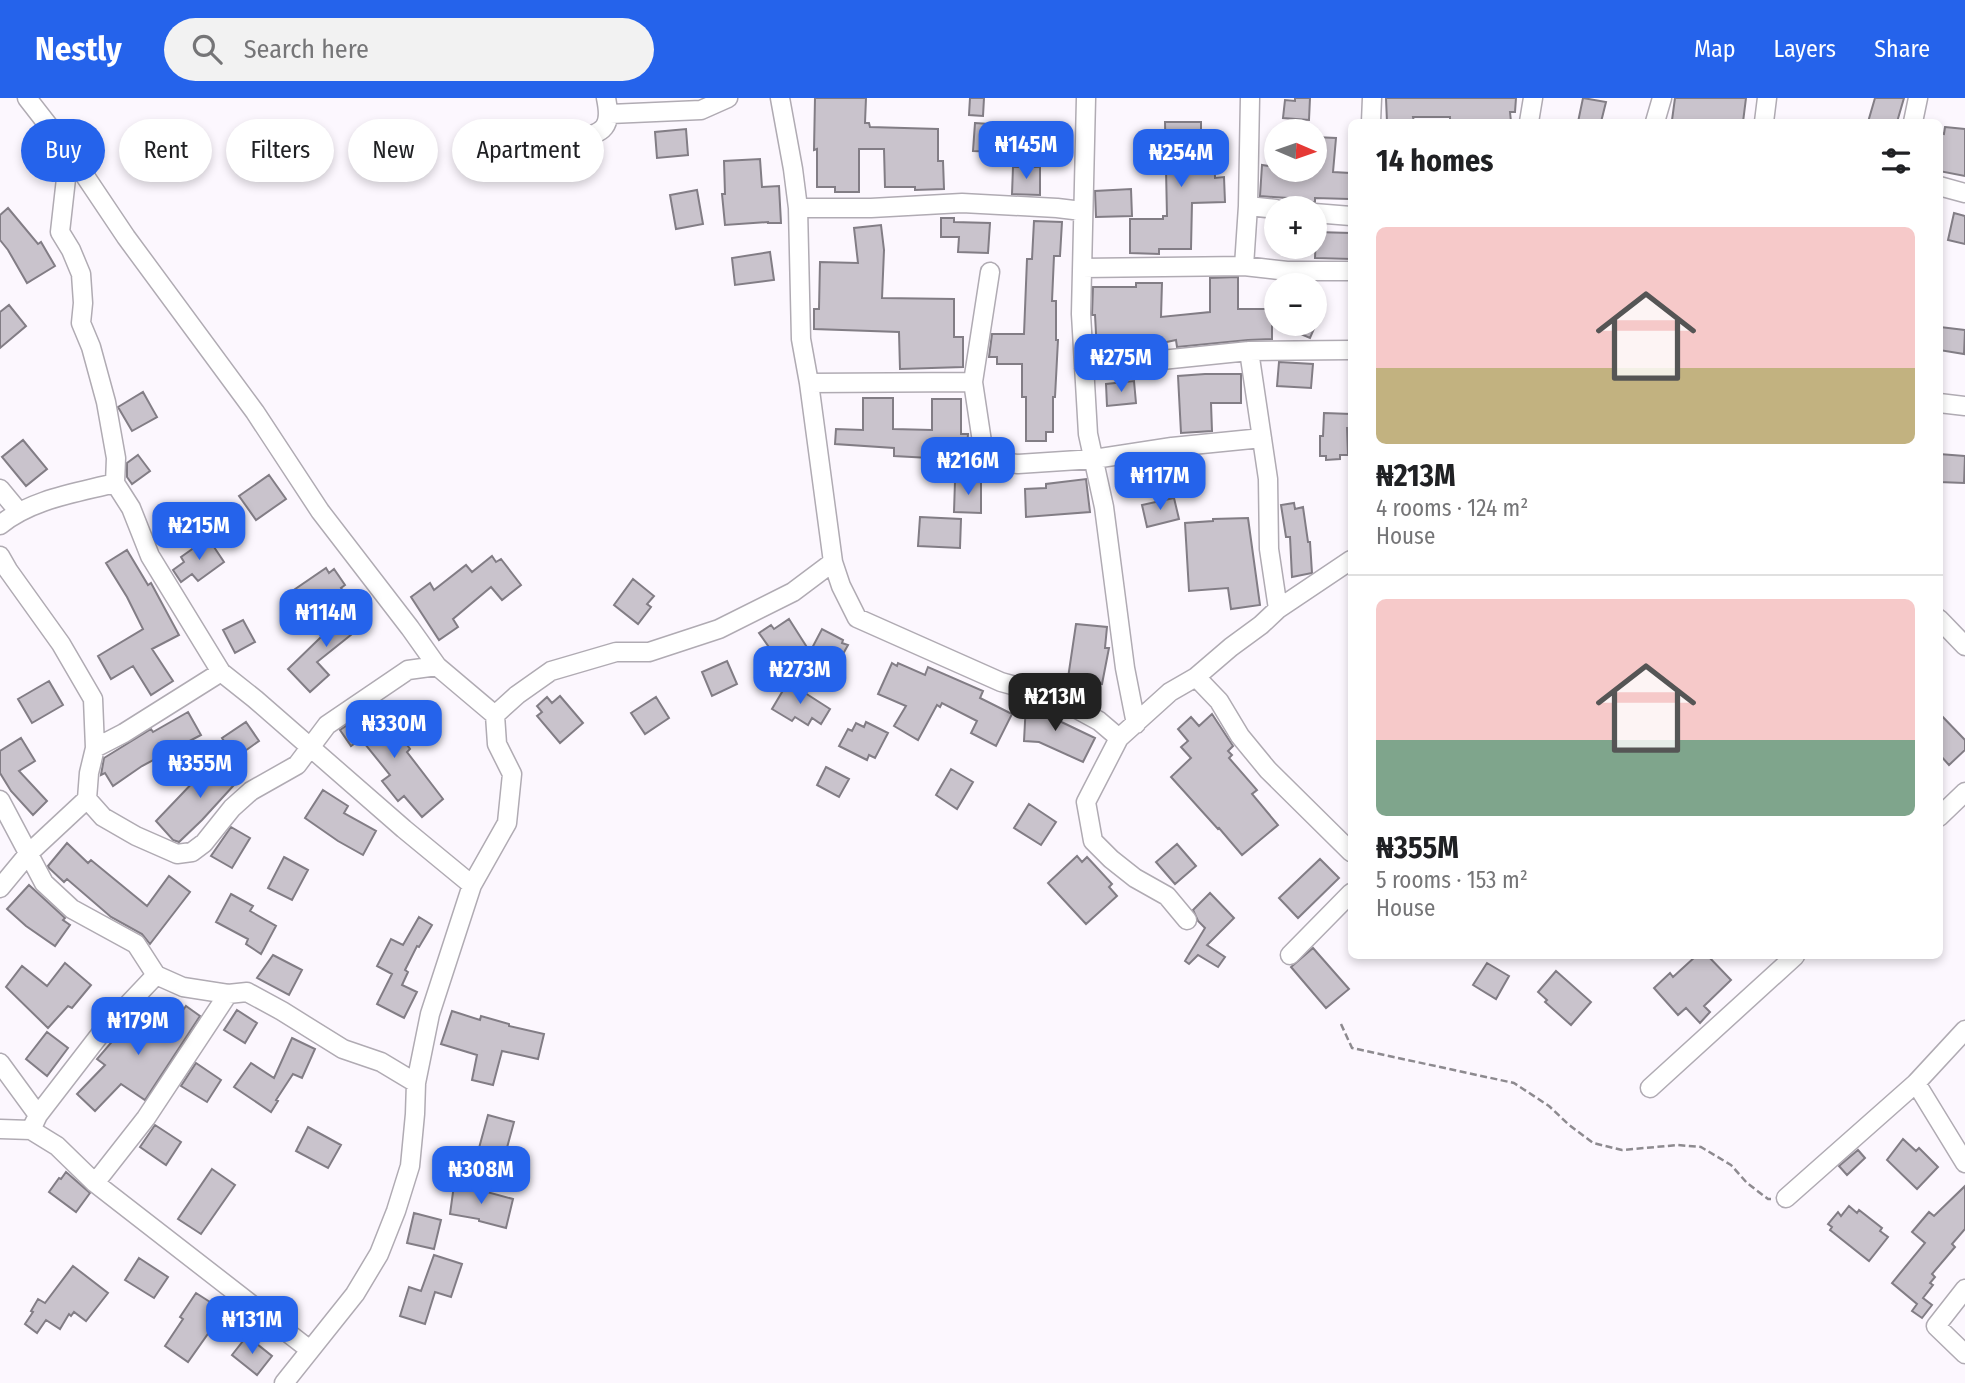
<!DOCTYPE html>
<meta charset="utf-8">
<style>
:root{--surface:#fff;--page:#f2f2f2;--text:#202124;--muted:#757577;--line:#e0e0e0;--accent:#2563eb}
body{margin:0;font-family:"Fira Sans Condensed",sans-serif;background:var(--page);color:var(--text);height:100vh;display:flex;flex-direction:column;font-size:26px;white-space:nowrap}
*{box-sizing:border-box;margin:0}
p{font-size:23px;color:var(--muted)}
.icon{flex:none;width:38px;height:38px;fill:none;stroke:currentColor;stroke-width:2;stroke-linecap:round;stroke-linejoin:round}
.map{position:relative;flex:1;overflow:hidden}
.details{position:absolute;left:1348px;top:21px;width:595px;height:840px;display:flex;flex-direction:column;background:var(--surface);border-radius:10px;box-shadow:0 4px 10px #0003}
.details>*{flex:none}
.hud{position:absolute;left:21px;top:21px;width:665px;height:63px;display:flex;gap:14px}
.needle{width:46px;rotate:92deg}
.controls{position:absolute;left:1264px;top:21px;display:grid;gap:14px}
.controls a{display:grid;place-items:center;width:63px;height:63px;border-radius:50%;background:var(--surface);box-shadow:0 4px 10px #0003;font-size:35px}
.price{position:absolute;translate:-50% -60px;padding:0 16px;border-radius:14px;background:var(--accent);color:#fff;font-size:23px;line-height:46px;filter:drop-shadow(0 2px 4px #0008)}
.price::after{content:'';position:absolute;left:50%;top:42px;width:21px;height:16px;margin-left:-10px;background:inherit;clip-path:polygon(0 0,100% 0,50% 100%)}
.price.active{background:#222;color:#fff}
ul{padding:0;list-style:none}
li{display:grid;align-content:center;gap:14px;height:371px;padding:0 28px}
li+li{border-top:2px solid var(--line)}
li span{display:grid;place-items:center;height:217px;border-radius:10px;color:#555}
li>.icon{margin-inline-start:auto}
span .icon{width:126px;height:126px;fill:#fffc;stroke-width:1}
li b{font-size:30px}
h2{display:flex;justify-content:space-between;align-items:center;height:84px;padding:0 28px;font-size:30px}
.tag{padding:0 24px;border-radius:32px;background:var(--surface);box-shadow:0 4px 10px #0003;font-size:24px;line-height:63px}
.tag.active{background:var(--accent);color:#fff}
header{display:flex;align-items:center;gap:42px;box-sizing:border-box;height:98px;padding:0 35px;background:var(--accent);color:#fff}
header strong{font-size:33px}
nav{display:flex;gap:38px;margin-inline-start:auto;font-size:24px}
.search{width:490px;height:63px;background:var(--page);display:flex;align-items:center;gap:18px;box-sizing:border-box;padding:0 24px;border-radius:38px;color:var(--muted);font-size:26px}
.map>svg:first-child{display:block}
.building{fill:#c9c3cc;stroke:#827d85;stroke-width:2}
.lines{fill:none;stroke-linecap:round;stroke-linejoin:round}
.minor-casing{stroke:#b0abb3;stroke-width:21}
.path{stroke:#8d8a8f;stroke-width:2.5;stroke-dasharray:7 3.5;stroke-linecap:butt}
.minor{stroke:#fff;stroke-width:18}
</style>
<header>
<strong>Nestly</strong>
<div class="search"><svg class="icon" aria-label="search" viewBox="0 0 24 24"><circle cx="10" cy="10" r="6"/><path d="M15 15l6 6"/></svg>Search here</div>
<nav><a>Map</a><a>Layers</a><a>Share</a></nav>
</header>
<div class="map">
<svg width="1965" height="1285" viewBox="0 0 1965 1285">
<rect width="100%" height="100%" fill="#fcf7fe"/>
<path class="building" d="M815,0H866L865,25H869L870,29L938,31V63H943L944,91L915,92V89H885L884,51H859V94H835V89H817V51L814,52Z
M970,0H984L983,18L969,17Z
M1295,0H1310L1309,22L1283,20L1285,2L1295,3Z
M1386,0H1516L1515,14H1510L1511,24H1450V19H1413L1414,24H1387Z
M1583,0L1606,4L1601,24H1578Z
M1675,0H1746L1743,24H1694L1672,22Z
M1875,0H1904L1897,24H1868Z
M1165,24H1201V33L1214,32L1215,80L1224,79L1225,104L1192,105L1191,151H1159V156L1130,155V121H1163V118H1167Z
M975,25L1003,27L1001,54L973,53Z
M1945,29L1965,31V78L1939,73V35L1944,36Z
M686,31L688,57L657,60L655,34Z
M1038,38H1071V61L1037,60Z
M1314,39L1336,40L1333,74L1350,75L1349,101L1315,100V104L1309,105L1287,103V100L1260,98L1262,67L1276,69V72H1314Z
M760,61L762,89L779,88L781,125H768V124L725,127L722,96H725L724,63Z
M1013,69H1040V97L1012,96Z
M1131,91L1132,118L1096,119L1095,93Z
M697,92L703,126L676,131L670,97Z
M8,110L38,146L41,144L55,168L27,185L8,152L0,142V117Z
M1954,115L1965,118V146L1948,142Z
M941,120H954V124L990,125L988,155L958,154L959,139H941Z
M1034,123L1062,124L1060,158H1054L1052,203H1056V242H1058L1055,299H1053V334H1046V343H1026V299H1022V266H997V259H989L992,236H1024L1027,161H1032Z
M881,127L884,152L882,200L954,201V239H963V269L900,271L899,234L814,231V211H819L820,164L858,165L854,130Z
M1316,134L1351,135V161L1315,160Z
M770,154L774,182L735,187L732,160Z
M1238,179V211H1272V241L1248,242L1177,249L1176,242L1134,251L1097,253L1095,217H1092L1093,189H1136V185H1162L1161,219L1210,214V180Z
M9,207L26,228L0,250V214Z
M1277,226H1316L1310,240Z
M1940,229L1965,232L1964,256L1939,252Z
M1279,264L1313,266L1311,290L1277,288Z
M1205,276H1241V305H1211L1212,333L1181,335L1178,278Z
M1134,283L1136,305L1107,308L1106,286Z
M143,294L157,319L132,333L118,309Z
M863,300H893V331L932,332V301H961V336H968L966,362L894,358V350L835,346L836,331L863,332Z
M1324,315L1351,316V330H1347L1348,357H1340V361L1326,362V358H1320V338H1323Z
M23,342L47,371L26,388L2,359Z
M1939,356L1965,358L1964,385L1939,384Z
M138,357L150,373L132,386L127,379V365Z
M269,377L286,401L256,422L239,398Z
M1086,381L1090,414L1026,419L1025,391L1046,390V386Z
M955,383L981,384V415L954,414Z
M1174,400L1179,421L1147,429L1142,407Z
M1294,405L1295,411L1303,409L1308,444H1310L1312,475L1292,479L1290,439H1286L1281,407Z
M920,419L961,421L960,450L918,448Z
M1248,420L1260,507L1231,511L1228,490L1189,493L1185,425L1213,423V421Z
M208,440L224,464L198,483L192,476L181,484L173,472L184,464L181,459Z
M127,452L148,487L151,485L179,537L152,551L173,583L151,597L133,568L111,581L98,558L143,531L127,499L106,465Z
M492,458L496,464L501,461L521,487L502,502L491,489L453,521L458,529L439,542L411,499L430,485L434,492L466,467L472,474Z
M326,470L329,475L334,471L345,487L341,490L345,495L303,525L285,498Z
M633,481L654,498L647,506L651,509L638,526L614,507Z
M354,507L367,524L317,564L329,577L310,594L288,571Z
M789,521L810,554L822,531L843,542L842,545L848,547L832,576L807,562L788,576L759,535L771,527L774,531Z
M243,522L255,544L235,555L223,532Z
M1076,526L1107,529L1105,550H1109L1102,586L1068,580Z
M727,563L737,586L712,598L702,574Z
M892,565L897,568L898,565L925,577L928,569L983,593L980,600L1012,616L996,648L971,635L977,623L942,605L940,609L937,607L918,642L894,628L906,608L878,596Z
M49,583L63,607L32,625L18,601Z
M788,584L830,611L821,626L812,620L808,627L795,619L792,623L772,611Z
M560,598L583,625L560,645L537,618L542,614L537,608L547,599L552,605Z
M656,599L669,620L645,636L631,615Z
M1026,605L1051,610V619L1095,640L1083,664L1039,644L1024,643Z
M377,607L410,651L407,654L443,701L422,719L404,698L398,703L382,683L390,677L361,641L351,648L340,632Z
M188,614L201,637L142,668L113,688L105,675L101,677L104,660L151,631L153,634Z
M1939,615L1965,642V652L1949,667L1939,656Z
M1212,616L1233,648L1228,653L1232,657L1229,660L1257,692L1252,696L1278,727L1242,757L1219,730L1218,731L1171,679L1191,660L1181,649L1188,643L1178,631L1191,619L1199,628Z
M246,624L259,643L235,660L222,640Z
M866,624L888,635L875,660L869,657L867,662L839,648L848,631L852,633L856,625L864,629Z
M21,640L35,663L19,673L47,703L33,717L11,693L0,675V653Z
M227,657L245,675L202,722L179,744L173,742L156,723L199,678L203,682Z
M826,669L849,681L839,699L817,687Z
M951,671L973,684L957,711L936,697Z
M323,692L348,708L344,715L376,733L363,757L338,743L305,720Z
M1029,706L1056,724L1041,747L1014,730Z
M231,729L250,740L232,770L211,758Z
M67,745L88,765L91,762L147,808L169,778L190,794L150,846L142,836L111,819L67,781L64,784L49,770L48,768Z
M1177,746L1196,768L1175,786L1156,764Z
M1077,758L1082,764L1087,759L1112,786L1109,789L1117,798L1086,826L1048,785Z
M284,759L308,772L292,802L268,790Z
M1320,761L1339,780L1298,820L1279,800Z
M29,787L65,820L63,822L70,827L55,848L26,828L7,811Z
M1210,795L1234,820L1207,847L1225,859L1218,869L1198,857L1189,866L1185,863L1205,830L1198,823L1193,812Z
M231,796L253,808L250,813L276,828L261,856L246,846L248,841L216,824Z
M419,819L432,827L419,849L417,848L405,872L408,874L402,887L417,894L404,920L377,906L392,876L377,868L391,841L403,847Z
M1313,850L1349,891L1326,910L1291,869Z
M273,857L302,872L289,897L257,880Z
M1696,858H1708L1731,882L1704,908L1710,914L1700,925L1686,910L1678,917L1654,890L1670,875L1673,879Z
M65,865L91,887L72,910L68,908L48,930L6,889L22,868L47,888Z
M1487,865L1509,878L1496,901L1473,887Z
M1556,873L1591,904L1571,927L1545,904L1547,902L1538,894Z
M186,908L200,918L145,1002L121,986L95,1013L77,996L105,967L97,961L141,910L168,933Z
M237,912L257,925L245,945L224,932Z
M452,913L480,922L481,918L509,926V928L544,936L538,961L502,953L493,987L472,982L477,957L441,946Z
M47,934L68,950L47,978L26,961Z
M292,940L315,951L302,980L293,976L276,1002L278,1003L271,1014L234,989L251,965L274,980Z
M196,965L221,982L207,1004L181,988Z
M488,1017L514,1024L505,1057L479,1050Z
M155,1027L181,1044L166,1067L140,1049Z
M308,1029L341,1047L328,1070L296,1053Z
M1903,1041L1916,1053L1919,1050L1938,1069L1917,1091L1887,1062Z
M1858,1052L1865,1060L1847,1077L1839,1068Z
M212,1071L235,1087L201,1136L178,1121Z
M66,1074L90,1095L76,1114L49,1094L59,1080L61,1081Z
M454,1087L476,1091L513,1101L506,1130L479,1123V1121L450,1116Z
M1965,1088V1131L1952,1146L1955,1149L1932,1176L1935,1179L1930,1185L1933,1187L1923,1200L1932,1207L1922,1220L1912,1213L1917,1206L1892,1185L1925,1145L1912,1134L1929,1114L1934,1118Z
M1849,1108L1857,1115L1859,1112L1882,1130L1880,1133L1888,1139L1869,1163L1830,1132L1832,1129L1828,1126L1838,1114L1841,1118Z
M414,1115L441,1122L434,1151L407,1145Z
M434,1157L462,1166L451,1199L435,1194L425,1226L400,1218L409,1189L421,1193Z
M139,1160L168,1179L154,1200L125,1182Z
M73,1168L108,1195L86,1223L74,1214L71,1218L69,1216L60,1231L46,1222L37,1235L25,1226L33,1214L31,1213L38,1201L45,1205Z
M196,1195L224,1213L188,1264L165,1248L183,1221L180,1219Z
M247,1238L272,1258L257,1277L232,1257Z"/>
<g class="lines">
<g class="minor-casing">
<path id="minor" d="M27,0L69,54L126,139L255,314L320,413L410,530L437,568L495,617
M780,0L793,71L798,110L801,241L809,285L833,464L841,488L857,520L1001,584L1055,599L1099,623L1119,640
M1086,0L1081,216L1088,336L1104,409L1125,570L1136,626
M610,16L701,12L728,0
M1371,24L1372,0
M1529,24L1533,0
M1655,24L1662,0
M1764,24L1767,0
M1913,24L1918,0
M576,41C605,35 612,29 606,0
M69,54L60,134L71,152L81,176L83,205L81,225L91,249L106,304L116,360L115,385L131,410L150,458L221,574L255,601L404,731L472,787
M1939,88L1965,95
M1248,108L1276,111
M798,110H871L962,105L1057,110L1082,113
M1314,115L1351,118
M1244,168L1248,108L1250,0
M1082,170L1244,168L1287,173H1351
M990,174L973,284L984,357L995,363L1018,366L1094,361L1172,349L1262,340
M1249,253L1268,381L1269,451L1278,511
M1084,270L1249,253L1351,252
M809,285L973,284
M1939,305L1965,308
M0,391L19,414
M0,427C32,401 76,395 115,385
M0,458L8,472L61,546L93,601L95,650L89,675L87,701L103,719L136,738L177,756L192,754L204,745L232,710L251,693L297,667L327,627L408,572L437,568
M1939,521L1965,548
M1196,579L1219,603L1240,638L1268,672L1351,754
M95,650L124,635L221,574
M0,702L44,785L72,811L136,846L156,877L183,889L228,896L247,894L282,913L343,951L381,964L416,985
M1939,719L1965,694
M0,790L29,755L87,701
M1187,822L1167,798L1135,780L1111,761L1093,743L1086,704L1119,640L1170,594L1196,579L1231,549L1261,527L1278,511L1351,462
M1290,857L1351,795
M0,965L38,1017
M1916,985L1965,1065
M1650,990L1795,858
M0,1031L31,1032L57,1048L95,1085L310,1252
M31,1032L38,1017L102,934L156,877
M95,1085L146,1020L228,896
M1786,1100L1916,985L1965,932
M1965,1191L1936,1228L1965,1256
M284,1285L355,1196L379,1156L396,1113L410,1068L415,1016L416,985L430,916L472,787L507,725L512,676L497,646L495,617L517,597L551,573L616,554H649L719,531L793,494L833,464"/>
</g>
<path class="path" d="M1341,926L1352,950L1514,985L1549,1008L1568,1026L1593,1045L1622,1052L1678,1047L1701,1049L1731,1067L1747,1085L1768,1101H1771"/>
<use href="#minor" class="minor"/>
</g>
</svg>
<div class="controls">
<a><svg class="needle" viewBox="-14 -14 28 28"><path d="M0-13l5 13h-10z" fill="#e53935"/><path d="M0 13l5-13h-10z" fill="#757577"/></svg></a>
<a>+</a>
<a>−</a>
</div>
<b class="price" style="left:1026px;top:83px">₦145M</b>
<b class="price" style="left:1181px;top:91px">₦254M</b>
<b class="price" style="left:1121px;top:296px">₦275M</b>
<b class="price" style="left:968px;top:399px">₦216M</b>
<b class="price" style="left:1160px;top:414px">₦117M</b>
<b class="price" style="left:199px;top:464px">₦215M</b>
<b class="price" style="left:326px;top:551px">₦114M</b>
<b class="price" style="left:800px;top:608px">₦273M</b>
<b class="price active" style="left:1055px;top:635px">₦213M</b>
<b class="price" style="left:394px;top:662px">₦330M</b>
<b class="price" style="left:200px;top:702px">₦355M</b>
<b class="price" style="left:138px;top:959px">₦179M</b>
<b class="price" style="left:481px;top:1108px">₦308M</b>
<b class="price" style="left:252px;top:1258px">₦131M</b>
<div class="hud">
<a class="tag active">Buy</a>
<a class="tag">Rent</a>
<a class="tag">Filters</a>
<a class="tag">New</a>
<a class="tag">Apartment</a>
</div>
<section class="details">
<h2>14 homes<svg class="icon" aria-label="filters" viewBox="0 0 24 24"><path d="M4 7h16M4 17h16"/><circle cx="9" cy="7" r="2"/><circle cx="15" cy="17" r="2"/></svg></h2>
<ul>
<li><span style="background:linear-gradient(#f6c9c9 65%,#c2b280 0)"><svg class="icon" aria-label="home" viewBox="0 0 24 24"><path d="M3 11l9-7 9 7M6 9v11h12V9"/></svg></span><div><b>₦213M</b><p>4 rooms · 124 m²</p><p>House</p></div></li>
<li><span style="background:linear-gradient(#f6c9c9 65%,#7fa58c 0)"><svg class="icon" aria-label="home" viewBox="0 0 24 24"><path d="M3 11l9-7 9 7M6 9v11h12V9"/></svg></span><div><b>₦355M</b><p>5 rooms · 153 m²</p><p>House</p></div></li>
</ul>
</section>
</div>
